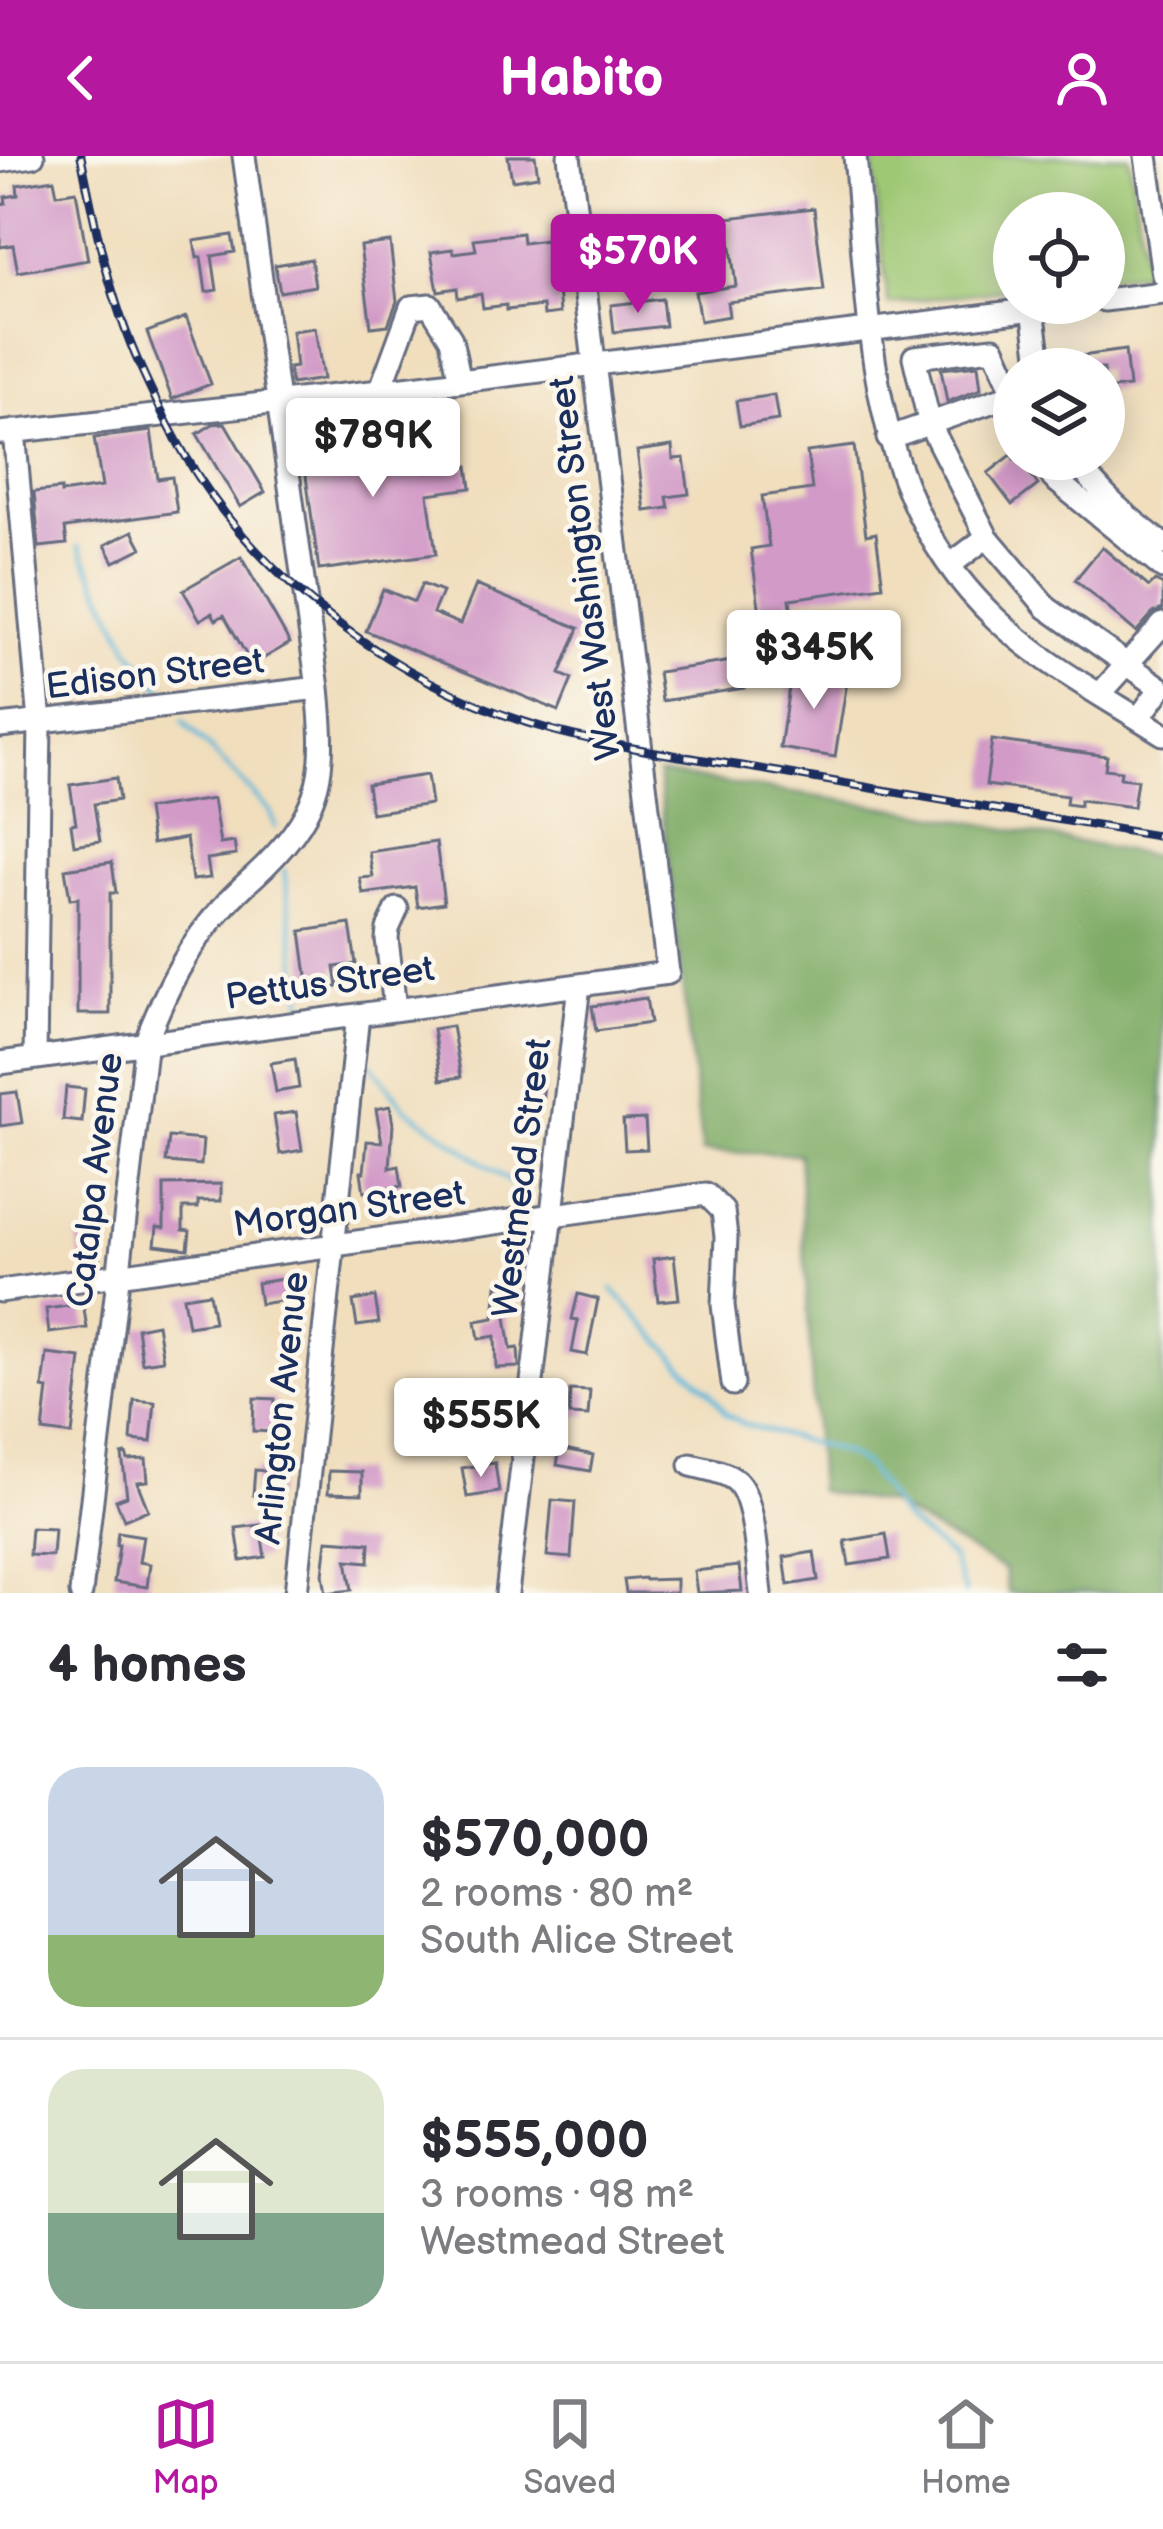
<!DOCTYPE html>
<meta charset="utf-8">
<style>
:root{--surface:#fff;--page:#f7f7f7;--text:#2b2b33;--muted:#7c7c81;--line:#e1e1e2;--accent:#b5179e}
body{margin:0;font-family:"Balsamiq Sans",sans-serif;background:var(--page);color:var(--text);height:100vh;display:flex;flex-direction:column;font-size:45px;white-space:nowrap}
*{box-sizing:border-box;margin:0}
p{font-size:39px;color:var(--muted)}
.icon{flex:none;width:66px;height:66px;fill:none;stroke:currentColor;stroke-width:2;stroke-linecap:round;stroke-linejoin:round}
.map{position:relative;height:1437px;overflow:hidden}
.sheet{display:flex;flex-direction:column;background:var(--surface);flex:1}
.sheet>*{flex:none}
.buttons{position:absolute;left:993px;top:36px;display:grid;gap:24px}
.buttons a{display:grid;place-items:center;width:132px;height:132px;border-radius:50%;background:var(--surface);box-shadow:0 6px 30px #0003;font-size:60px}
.price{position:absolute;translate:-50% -102px;padding:0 27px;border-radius:12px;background:#fff;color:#222;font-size:39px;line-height:78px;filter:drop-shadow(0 3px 6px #0008)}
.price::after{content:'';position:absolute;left:50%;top:72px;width:36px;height:27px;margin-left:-18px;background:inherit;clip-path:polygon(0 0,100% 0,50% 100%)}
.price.on{background:var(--accent);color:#fff}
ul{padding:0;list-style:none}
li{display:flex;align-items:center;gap:36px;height:300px;padding:0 48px}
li+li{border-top:3px solid var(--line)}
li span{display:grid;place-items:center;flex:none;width:336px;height:240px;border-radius:36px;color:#555}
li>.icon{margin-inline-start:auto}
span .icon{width:144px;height:144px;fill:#fffc;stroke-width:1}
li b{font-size:51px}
h2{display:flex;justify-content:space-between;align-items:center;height:144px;padding:0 48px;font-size:51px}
header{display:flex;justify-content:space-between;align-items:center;height:156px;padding:0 48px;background:var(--accent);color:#fff;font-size:54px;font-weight:800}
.dock{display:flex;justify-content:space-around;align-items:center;height:168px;border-top:3px solid var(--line);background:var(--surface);font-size:33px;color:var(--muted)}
.dock a{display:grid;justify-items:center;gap:6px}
.dock .on{color:var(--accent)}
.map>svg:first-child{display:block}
.green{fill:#9fc874;stroke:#5d7c69;stroke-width:3}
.forest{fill:#7fac66;stroke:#4d6e62;stroke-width:3}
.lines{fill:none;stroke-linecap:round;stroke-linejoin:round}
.stream{stroke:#5bb7d9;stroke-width:4.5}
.building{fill:#d29ac7}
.minor-casing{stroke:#666c7f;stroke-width:27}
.minor{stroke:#fff;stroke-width:21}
.rail-casing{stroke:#1b2f5e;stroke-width:9}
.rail{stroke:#fbf7ec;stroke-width:4.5;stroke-dasharray:14;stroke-linecap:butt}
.labels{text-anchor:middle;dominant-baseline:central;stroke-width:9;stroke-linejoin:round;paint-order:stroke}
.street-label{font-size:36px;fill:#1b2f5e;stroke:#fbf7ec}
</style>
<header><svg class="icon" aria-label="back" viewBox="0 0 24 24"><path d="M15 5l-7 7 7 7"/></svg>Habito<svg class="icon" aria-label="person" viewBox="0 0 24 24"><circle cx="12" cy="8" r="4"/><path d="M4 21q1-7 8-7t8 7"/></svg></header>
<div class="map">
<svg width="1163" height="1437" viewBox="0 0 1163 1437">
<rect width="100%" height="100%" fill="#fbf7ec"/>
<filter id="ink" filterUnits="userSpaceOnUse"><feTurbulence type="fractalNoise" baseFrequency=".00833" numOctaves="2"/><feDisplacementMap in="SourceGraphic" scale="24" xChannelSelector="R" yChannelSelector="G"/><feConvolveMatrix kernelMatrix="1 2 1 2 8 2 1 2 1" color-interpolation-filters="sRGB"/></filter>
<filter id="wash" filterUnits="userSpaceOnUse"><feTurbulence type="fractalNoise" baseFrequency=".004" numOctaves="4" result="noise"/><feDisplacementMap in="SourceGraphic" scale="48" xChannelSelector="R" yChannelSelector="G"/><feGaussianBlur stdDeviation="2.7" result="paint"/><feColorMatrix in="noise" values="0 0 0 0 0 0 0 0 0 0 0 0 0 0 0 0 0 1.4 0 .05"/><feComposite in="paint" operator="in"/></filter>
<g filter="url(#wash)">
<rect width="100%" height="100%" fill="#f0debd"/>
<path class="green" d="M872,0H1129L1146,116L1104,121V57H1014V132L888,148Z"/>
<path class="forest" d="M658,617L900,653L1163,702V1437H1008L1004,1414L889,1348L818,1335L799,998L702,996Z"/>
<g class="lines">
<path class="stream" d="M79,390L130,494L167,540
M183,565L270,655L275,671
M284,714L303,848
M371,908L404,951L528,1039
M612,1133L687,1214L709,1234L726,1258L744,1268L845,1297L866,1310L903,1362L951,1401L965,1437"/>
</g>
<g id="blocks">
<path class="building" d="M508,0H535L538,20L512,24Z
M54,23L57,38L76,35L88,104L18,116L13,89L0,91V48L6,47L5,41L18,39L17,29Z
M814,52L824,134L727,146L729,160L700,165L695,136L736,130L727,62Z
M522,77L523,87L554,83L560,157L544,159L543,150L506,154V149L483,152L481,138L458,142L457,132L438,135L431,96L453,93L454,97L476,94L474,83Z
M232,79L235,96L212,100L217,134L206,136L201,101L197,102L194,85Z
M390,86L397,145L388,169L371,171L360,90Z
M311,103L315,130L280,136L275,109Z
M662,143L665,170L614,176L611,149Z
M186,161L211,228L172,243L147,176Z
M315,172L323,223L291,228L289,212L296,211L292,175Z
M1125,194L1129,231L1104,234V213H1083L1081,200Z
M978,209L981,233L947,246L941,213Z
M774,239L778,264L740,270L736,245Z
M225,267L265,336L240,351L197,278L213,268Z
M151,275L158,323L172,321L177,356L65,372L67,388L39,391L34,336L61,333V337L102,331L94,282Z
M334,279L336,293L422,282L427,316L468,310L471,332L428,338L436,398L319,414L301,284Z
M672,290L673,303L684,302L689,338L667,341L669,352L645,355L637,295Z
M854,290L866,379L876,377L883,430L790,443L796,488L765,493L751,393L769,390L762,340L812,333L807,296Z
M1014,297V303H1019L1038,329L1012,349L988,317Z
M133,375L142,392L114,406L105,389Z
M1102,391L1149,431L1155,425L1163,429V453L1153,457L1136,476L1075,424Z
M241,401L290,487L252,509L224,459L216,464L212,457L200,464L183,434Z
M422,428L442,436L433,457L460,468L476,429L579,472L560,518L572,523L559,555L366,475L383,433L414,446Z
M739,504L744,532L662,545L658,516Z
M792,511L848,519L835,601L780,592Z
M992,584L1107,600L1105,613L1121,615L1120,622L1137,624L1133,651L1080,644V650L1066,648L1067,640L986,629Z
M427,619L431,648L371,657L367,628Z
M116,622L119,644L94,648L100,685L74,689L71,668L76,667L70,629Z
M213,643L220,688L234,686L236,699L207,703L210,722L192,724L186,682L152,688L147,653Z
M436,686L444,747L418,751L415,731L363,738L360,722L373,721L369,696Z
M112,706L116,737H110V858H78V742L70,743L65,713Z
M350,768L356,808L335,811L338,831L309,835L301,775Z
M646,842L650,867L596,875L592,850Z
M452,870L461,921L441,924L433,873Z
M295,903L299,932L276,936L271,907Z
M524,924L544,925L542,949L523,948Z
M66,931L85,933L82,966L63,964Z
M17,936L22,967L0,970V938Z
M390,950L393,968L390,1012L399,1010L402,1030L364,1036L361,1016H364L367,985L382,986L376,953Z
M296,956L302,994L280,998L274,959Z
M645,963L647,993L625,994L623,964Z
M169,981L203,984L201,1009L166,1006Z
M221,1028V1045H198V1052H183V1074L190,1075L188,1093L155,1089L157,1071L164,1072V1029Z
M95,1077L100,1106L82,1109L77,1080Z
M674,1100L679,1143L658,1145L653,1103Z
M283,1123L286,1144L260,1148L257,1127Z
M497,1129L517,1131L516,1149L504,1148L511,1193L518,1192L519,1211L496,1212L495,1180L479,1183L476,1165L494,1162Z
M209,1137L214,1166L188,1170L183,1141Z
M578,1138L598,1143L587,1199L572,1196L578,1164L572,1163Z
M375,1141L379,1167L357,1170L353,1145Z
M83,1148L87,1172L49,1177L46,1153Z
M157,1168L163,1204L142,1207L137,1172Z
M47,1198L81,1202L72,1279L43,1275L48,1233L43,1232Z
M570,1234L590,1235L588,1260L569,1259Z
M254,1242L275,1243L274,1276L253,1275Z
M134,1244L155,1246L151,1286L131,1284Z
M478,1258H510L509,1276L478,1275Z
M560,1292L593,1299L590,1315L557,1309Z
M126,1298L128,1304L146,1303L148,1325L137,1326L148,1354L124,1364L116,1344L127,1340L122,1299Z
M495,1307L499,1336L467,1341L462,1312Z
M255,1314L278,1316L276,1341L253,1339Z
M329,1315L362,1316V1338L328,1337Z
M552,1344L575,1346L571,1402L547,1400Z
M260,1369L265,1401L241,1405L236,1372Z
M31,1372L54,1373L52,1400L29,1399Z
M118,1376L143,1380L139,1406L150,1408L147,1431L114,1426L119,1389H116Z
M886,1378L890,1403L849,1409L845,1385Z
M327,1384L370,1387L369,1406L347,1404L352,1434L326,1437L323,1418Z
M814,1396L818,1424L788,1429L784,1401Z
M739,1410L742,1435L697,1437L694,1415Z
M644,1422L645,1424L676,1423V1437H626L624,1424Z"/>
</g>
</g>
<g filter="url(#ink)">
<use href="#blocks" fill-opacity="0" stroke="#666c7f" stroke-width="3"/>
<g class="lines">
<g class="minor-casing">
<path id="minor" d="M855,0C871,167 864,339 996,463C1044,509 1107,542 1163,578
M1146,0L1163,119
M0,5L33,0
M1104,144L1163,137
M1033,153L1041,213
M380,235L411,151L430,149L451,183L460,225
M1014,237L994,192L914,201L930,269L987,381L1047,452L1161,532L1139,562
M14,275L40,566L35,902
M0,277L380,235L1083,147
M888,282L1014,238
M1044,303L1053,322L1163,412
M1075,303C1099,338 1129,363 1163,388
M950,409L987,381
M1100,538L1163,468
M0,570L318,532
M395,853L387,783L388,773L397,753
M0,907L668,817L569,0
M0,1135L706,1038L723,1055L726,1081L723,1149L733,1228
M691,1309C705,1313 725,1315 736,1325C756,1343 757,1410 761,1437
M81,1437L146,885C165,836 188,788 225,749C237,735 252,723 265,710C325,650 326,613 318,532L244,0
M296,1437L358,859
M507,1437L579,829"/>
</g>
<use href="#minor" class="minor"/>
<g class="rail-casing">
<path id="rail" d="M81,0C95,71 110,143 140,210C153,239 168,270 185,299C261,430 409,536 555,575C627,594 704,603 778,616C906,638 1035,660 1163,681"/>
</g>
<use href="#rail" class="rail"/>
</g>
</g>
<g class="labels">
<g class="street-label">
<text transform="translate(586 412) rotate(-97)">West Washington Street</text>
<text transform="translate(155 519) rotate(-7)">Edison Street</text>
<text transform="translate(330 828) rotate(-8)">Pettus Street</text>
<text transform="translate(523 1022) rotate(-83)">Westmead Street</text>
<text transform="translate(96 1024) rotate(-83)">Catalpa Avenue</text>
<text transform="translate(349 1054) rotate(-8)">Morgan Street</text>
<text transform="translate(283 1252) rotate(-84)">Arlington Avenue</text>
</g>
</g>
</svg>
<div class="buttons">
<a><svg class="icon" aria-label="locate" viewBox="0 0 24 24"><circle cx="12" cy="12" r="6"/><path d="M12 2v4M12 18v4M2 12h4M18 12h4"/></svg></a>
<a><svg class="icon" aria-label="layers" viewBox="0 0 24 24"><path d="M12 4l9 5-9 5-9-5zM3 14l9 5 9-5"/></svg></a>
</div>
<b class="price on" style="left:638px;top:160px">$570K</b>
<b class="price" style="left:373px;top:344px">$789K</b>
<b class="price" style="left:814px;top:556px">$345K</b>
<b class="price" style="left:481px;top:1324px">$555K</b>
</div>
<section class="sheet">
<h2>4 homes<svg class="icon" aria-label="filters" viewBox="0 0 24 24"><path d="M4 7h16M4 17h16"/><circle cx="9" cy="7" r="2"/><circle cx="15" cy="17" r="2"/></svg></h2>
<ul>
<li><span style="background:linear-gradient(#c9d6e8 70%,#8fb573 0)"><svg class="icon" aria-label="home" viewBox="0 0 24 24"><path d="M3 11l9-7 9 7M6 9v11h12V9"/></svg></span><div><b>$570,000</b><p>2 rooms · 80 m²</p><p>South Alice Street</p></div></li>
<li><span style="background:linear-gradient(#dfe7d0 60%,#7fa58c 0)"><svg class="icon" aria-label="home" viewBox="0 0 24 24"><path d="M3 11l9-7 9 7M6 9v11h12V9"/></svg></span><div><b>$555,000</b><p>3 rooms · 98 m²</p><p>Westmead Street</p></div></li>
</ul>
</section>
<nav class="dock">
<a class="on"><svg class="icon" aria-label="map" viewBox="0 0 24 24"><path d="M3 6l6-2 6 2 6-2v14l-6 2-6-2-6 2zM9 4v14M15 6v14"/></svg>Map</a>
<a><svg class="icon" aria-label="saved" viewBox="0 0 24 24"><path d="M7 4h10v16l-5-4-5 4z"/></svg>Saved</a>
<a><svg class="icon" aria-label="home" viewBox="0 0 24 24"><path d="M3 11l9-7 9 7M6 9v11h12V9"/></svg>Home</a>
</nav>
